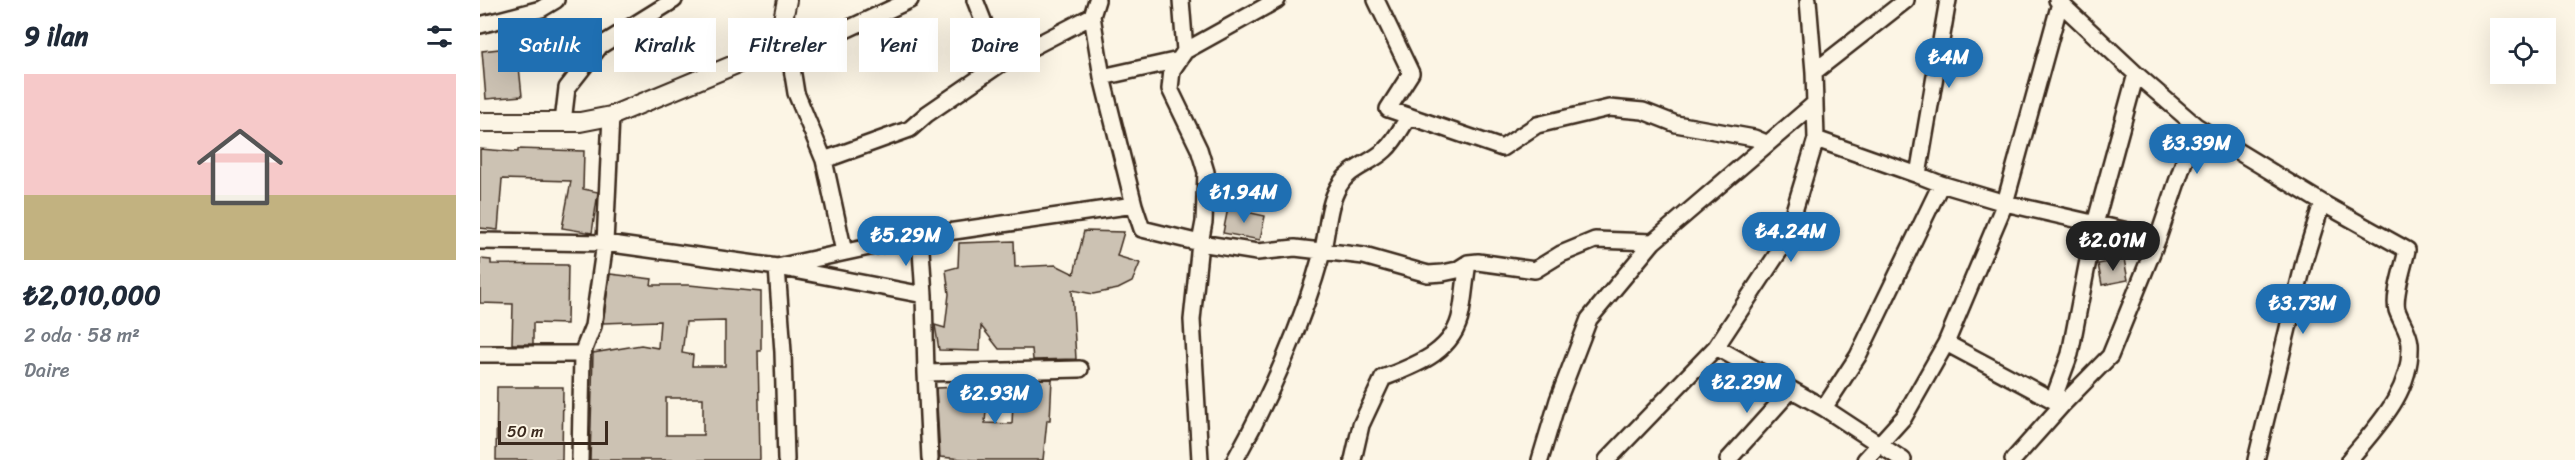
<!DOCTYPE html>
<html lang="tr">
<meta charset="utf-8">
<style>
:root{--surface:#fff;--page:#f2f2f3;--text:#1f2937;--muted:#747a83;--line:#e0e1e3;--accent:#1f6fb2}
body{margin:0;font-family:Sriracha,sans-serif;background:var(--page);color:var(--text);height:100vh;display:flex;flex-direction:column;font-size:22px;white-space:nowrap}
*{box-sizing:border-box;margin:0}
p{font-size:20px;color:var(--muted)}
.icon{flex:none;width:33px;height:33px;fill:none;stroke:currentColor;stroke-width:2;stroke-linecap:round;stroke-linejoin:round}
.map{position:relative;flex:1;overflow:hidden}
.details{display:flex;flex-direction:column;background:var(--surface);width:480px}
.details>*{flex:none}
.top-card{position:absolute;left:18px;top:18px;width:570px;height:54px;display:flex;gap:12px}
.buttons{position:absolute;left:2010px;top:18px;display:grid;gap:12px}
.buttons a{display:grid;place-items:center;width:66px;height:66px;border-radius:0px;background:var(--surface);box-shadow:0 6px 24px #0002;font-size:30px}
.scale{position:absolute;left:18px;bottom:15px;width:110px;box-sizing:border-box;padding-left:6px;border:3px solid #3b2a1e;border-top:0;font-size:16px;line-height:21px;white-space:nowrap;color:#3b2a1e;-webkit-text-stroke:4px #fcf5e5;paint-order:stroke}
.price{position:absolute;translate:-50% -51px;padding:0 14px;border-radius:21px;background:var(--accent);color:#fff;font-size:20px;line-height:39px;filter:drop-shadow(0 2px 3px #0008)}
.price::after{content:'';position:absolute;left:50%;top:36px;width:18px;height:14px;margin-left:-9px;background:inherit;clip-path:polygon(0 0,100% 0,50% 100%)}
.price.current{background:#222;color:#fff}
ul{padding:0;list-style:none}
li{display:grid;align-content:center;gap:12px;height:318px;padding:0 24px}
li+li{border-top:2px solid var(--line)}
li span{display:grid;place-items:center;height:186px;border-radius:0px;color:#555}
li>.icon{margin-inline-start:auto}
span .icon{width:108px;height:108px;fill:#fffc;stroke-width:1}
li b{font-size:26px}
h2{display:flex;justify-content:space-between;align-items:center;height:72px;padding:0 24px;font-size:26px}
.pill{padding:0 21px;border-radius:0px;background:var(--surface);box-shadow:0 6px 24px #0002;font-size:21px;line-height:54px}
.pill.current{background:var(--accent);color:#fff}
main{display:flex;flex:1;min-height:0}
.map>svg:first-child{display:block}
.building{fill:#ccc2b3;stroke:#3b2a1e;stroke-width:1.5;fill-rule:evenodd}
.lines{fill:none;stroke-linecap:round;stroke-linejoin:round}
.minor-casing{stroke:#3b2a1e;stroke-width:20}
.tertiary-casing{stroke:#3b2a1e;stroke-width:22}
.minor{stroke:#fcf5e5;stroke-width:15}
.tertiary{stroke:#fcf5e5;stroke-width:18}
</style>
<main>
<section class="details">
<h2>9 ilan<svg class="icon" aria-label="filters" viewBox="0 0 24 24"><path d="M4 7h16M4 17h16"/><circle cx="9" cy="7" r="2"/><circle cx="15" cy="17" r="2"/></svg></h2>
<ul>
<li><span style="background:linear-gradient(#f6c9c9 65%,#c2b280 0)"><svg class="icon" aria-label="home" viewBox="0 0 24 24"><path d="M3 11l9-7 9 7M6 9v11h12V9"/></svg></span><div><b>₺2,010,000</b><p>2 oda · 58 m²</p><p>Daire</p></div></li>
</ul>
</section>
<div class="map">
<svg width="2095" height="460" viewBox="0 0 2095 460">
<rect width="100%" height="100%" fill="#fcf5e5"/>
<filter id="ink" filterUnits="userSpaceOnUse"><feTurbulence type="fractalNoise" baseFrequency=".0167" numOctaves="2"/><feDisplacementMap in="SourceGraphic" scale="12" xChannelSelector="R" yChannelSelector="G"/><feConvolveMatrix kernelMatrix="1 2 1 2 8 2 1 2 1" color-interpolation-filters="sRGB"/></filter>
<g filter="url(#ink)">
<path class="building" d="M37,47L42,96L6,99L2,51Z
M0,149L38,152V149L104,151L103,189L118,192L112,233L82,228L91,181L22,179L18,230L0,228Z
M748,208L785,216L780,240L743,233Z
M604,231L644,232L637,256L660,263L652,282L638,289L613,294L592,290L596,359L553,360L552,349H519L501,326L500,351L459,350L455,325L465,328L469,294L466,270L478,267L479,243L534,241L535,267L576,265L594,274Z
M0,259L11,260V264L88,265L87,324L53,323V344H32L33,304L0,303Z
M1644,259L1648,280L1622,285L1618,264Z
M130,274L172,279L171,285H209L281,292V351H278L280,460H110L113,353L161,345L178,348L180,321L123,323ZM245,321V366H212L213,355L202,353L206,322ZM186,398H223V435H186Z
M572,379L570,420H567L563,460H494L460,457L456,388L482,387L484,408L506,410L505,423L532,424L534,380Z
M17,387H83L82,460H16Z"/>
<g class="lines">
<g class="minor-casing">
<path id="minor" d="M495,0L520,64
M617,0L612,16L622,77L654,205
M701,0L705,51
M896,0L931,73L908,109L1022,148L1057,125L1129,108L1163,111L1196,124L1274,138L1286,143
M0,25L61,9L76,0
M301,29L309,50L316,93L344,160L364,252
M278,55L329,47L430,0
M1334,72L1426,0
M622,77L699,60
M131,116L125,243L297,267L303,352L306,460
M83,122L87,88L120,46L194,0
M1716,126L1846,205L1927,250C1924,265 1913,296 1917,310C1921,322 1929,331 1930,344C1932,392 1897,426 1869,460
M1336,139L1438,175
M344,160L430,129L447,114L520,64L612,16
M1461,184L1438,175L1468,0
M440,236L444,295
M0,241L125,243L113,326L102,354H0
M297,267L440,236L654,205L662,229L720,243L724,222L726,172L719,149L690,89L692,70L705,51L797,0
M303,268L444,295L446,373
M1466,343L1580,404
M1236,347L1344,408L1423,460
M1573,400L1590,354L1615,224L1656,74
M1344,408L1378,356L1461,184L1525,203L1678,238L1716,126L1656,74L1577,0
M450,459L446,373L600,369
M100,460L102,354
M720,460L712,320L720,243L777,252L815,248L884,256L948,274L963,273L977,270L988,263L998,262L1055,270L1081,254L1115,240L1173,242
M755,460C790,397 823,322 842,253C848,231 847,206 859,186C869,168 890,164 905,150C915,141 922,127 929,116
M873,460L881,425L903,378C936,365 974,352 981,313C984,297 985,280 988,263
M1060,460L1078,400L1109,319L1173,242L1334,104
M1127,460L1236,347L1304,244L1336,139L1334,72L1328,0
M1248,460L1311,390
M1385,460L1424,417L1466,343L1525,203L1580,3
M1533,460L1582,405L1630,356L1678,238
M1776,460L1825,258L1842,203"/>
</g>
<g class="tertiary-casing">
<path id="tertiary" d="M0,122H100L131,116L278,55L301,29L307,0"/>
</g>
<use href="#minor" class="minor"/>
<use href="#tertiary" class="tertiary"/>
</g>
</g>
</svg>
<div class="buttons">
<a><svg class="icon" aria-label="locate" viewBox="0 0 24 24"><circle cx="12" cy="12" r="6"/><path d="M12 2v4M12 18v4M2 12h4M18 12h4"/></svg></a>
</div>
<div class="scale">50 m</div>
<b class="price" style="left:1469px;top:89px">₺4M</b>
<b class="price" style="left:1717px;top:175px">₺3.39M</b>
<b class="price" style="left:764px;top:224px">₺1.94M</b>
<b class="price" style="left:1311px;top:263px">₺4.24M</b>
<b class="price" style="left:426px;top:267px">₺5.29M</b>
<b class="price current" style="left:1633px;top:272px">₺2.01M</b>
<b class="price" style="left:1823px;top:335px">₺3.73M</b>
<b class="price" style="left:1267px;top:414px">₺2.29M</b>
<b class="price" style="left:515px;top:425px">₺2.93M</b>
<div class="top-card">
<a class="pill current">Satılık</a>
<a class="pill">Kiralık</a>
<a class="pill">Filtreler</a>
<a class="pill">Yeni</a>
<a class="pill">Daire</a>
</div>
</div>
</main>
